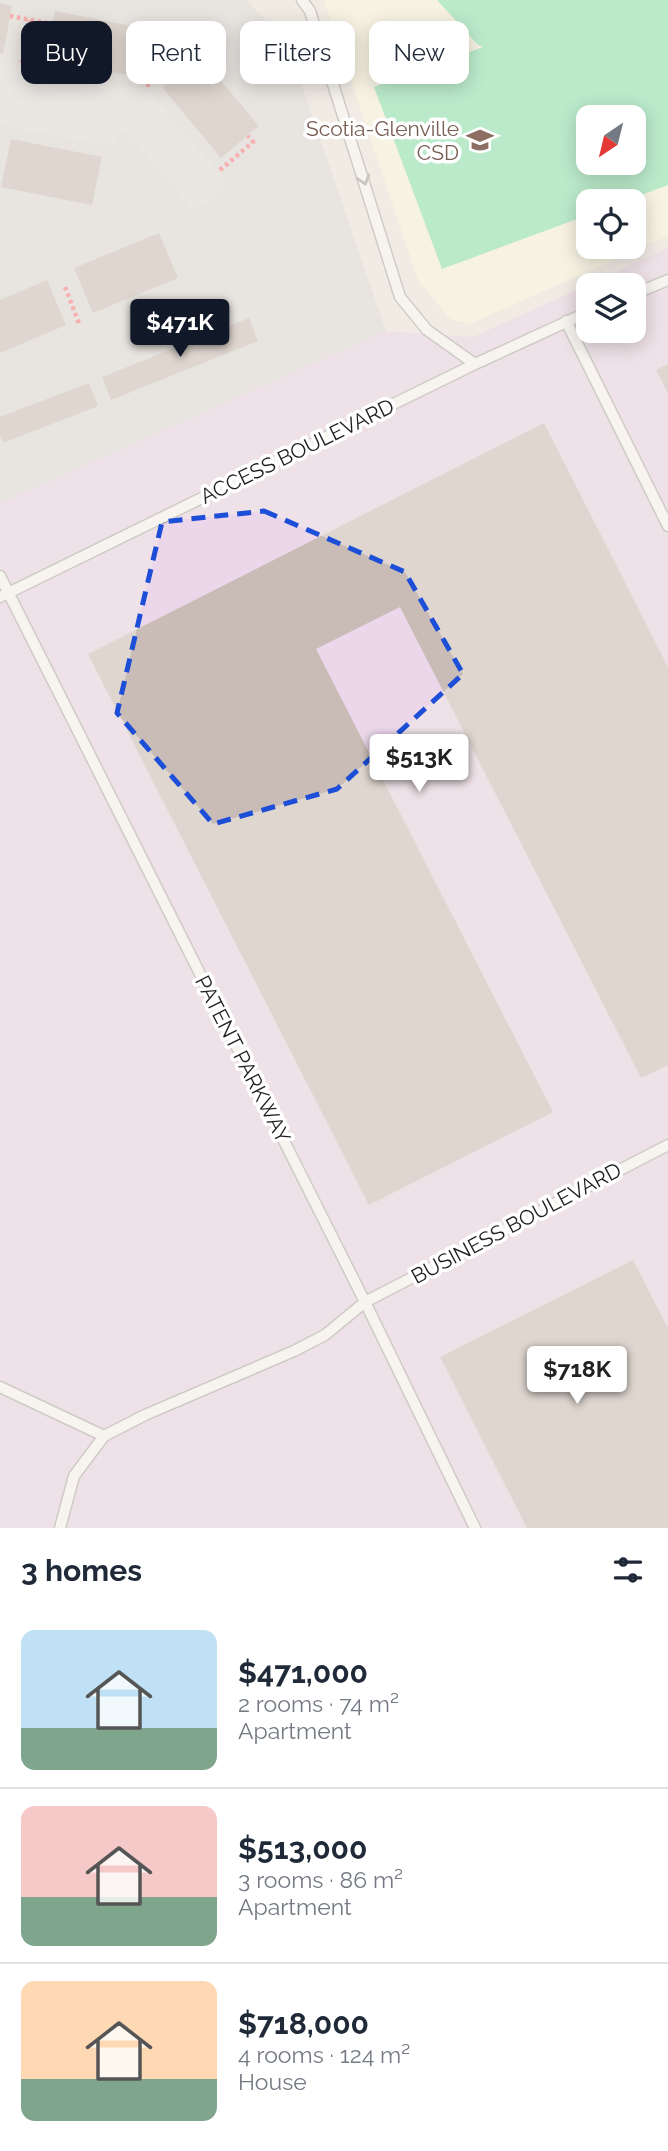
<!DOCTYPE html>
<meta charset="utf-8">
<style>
:root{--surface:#fff;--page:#f6f6f7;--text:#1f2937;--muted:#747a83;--line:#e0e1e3;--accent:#111827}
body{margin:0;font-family:Raleway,sans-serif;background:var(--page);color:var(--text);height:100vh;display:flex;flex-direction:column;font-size:26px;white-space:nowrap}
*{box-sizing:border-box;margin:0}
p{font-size:23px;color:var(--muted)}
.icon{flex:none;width:38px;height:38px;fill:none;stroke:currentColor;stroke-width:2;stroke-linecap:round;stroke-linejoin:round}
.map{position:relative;height:1528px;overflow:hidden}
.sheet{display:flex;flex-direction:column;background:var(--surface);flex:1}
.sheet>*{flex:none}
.guide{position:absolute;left:21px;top:21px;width:626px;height:63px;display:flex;gap:14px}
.needle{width:46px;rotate:215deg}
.fabs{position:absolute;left:576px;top:105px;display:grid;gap:14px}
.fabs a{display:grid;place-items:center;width:70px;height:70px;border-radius:14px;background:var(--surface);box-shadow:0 4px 18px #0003;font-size:35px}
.price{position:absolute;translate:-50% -60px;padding:0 16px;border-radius:7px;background:#fff;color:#222;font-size:23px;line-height:46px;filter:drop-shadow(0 2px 4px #0008)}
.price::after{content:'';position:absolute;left:50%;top:42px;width:21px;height:16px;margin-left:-10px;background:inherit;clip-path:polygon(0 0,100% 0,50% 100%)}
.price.selected{background:var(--accent);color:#fff}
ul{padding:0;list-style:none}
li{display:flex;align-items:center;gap:21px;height:175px;padding:0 21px}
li+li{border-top:2px solid var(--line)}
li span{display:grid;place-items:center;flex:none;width:196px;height:140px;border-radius:14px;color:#555}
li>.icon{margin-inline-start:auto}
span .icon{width:84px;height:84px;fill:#fffc;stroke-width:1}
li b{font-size:30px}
h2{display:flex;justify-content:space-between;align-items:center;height:84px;padding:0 21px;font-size:30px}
.chip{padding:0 24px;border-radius:14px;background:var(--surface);box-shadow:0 4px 18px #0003;font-size:24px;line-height:63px}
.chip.selected{background:var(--accent);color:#fff}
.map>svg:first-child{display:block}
.residential{fill:#dddcdc}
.industrial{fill:#ebd6ea;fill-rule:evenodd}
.education{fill:#fffadf;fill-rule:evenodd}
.pitch{fill:#7ae8ad;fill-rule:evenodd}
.parking{fill:#e3e3e3}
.building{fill:#c9bcb7}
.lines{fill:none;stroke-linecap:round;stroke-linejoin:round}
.service-casing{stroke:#a6a6a6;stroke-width:13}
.path{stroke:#ff676f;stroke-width:4.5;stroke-dasharray:3.5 3.5;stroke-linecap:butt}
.service{stroke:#fff;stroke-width:10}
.oneway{stroke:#9a9a9a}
.marked{fill:none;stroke:#1d4ed8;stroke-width:5;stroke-dasharray:14 9;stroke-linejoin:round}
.labels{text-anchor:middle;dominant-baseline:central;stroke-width:7;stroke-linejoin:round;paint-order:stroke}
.education-label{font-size:21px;fill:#785e54;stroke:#fff;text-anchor:end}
.street-label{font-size:21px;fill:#1f1f1f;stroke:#fff}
</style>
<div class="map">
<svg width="668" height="1528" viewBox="0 0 668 1528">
<rect width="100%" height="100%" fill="#f1ebe4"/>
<path class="residential" d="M0,0H246L287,42L386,331L0,503Z"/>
<path class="industrial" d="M668,248V1528H0V503L386,331L473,337ZM588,285H634V331H588Z"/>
<path class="education" d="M324,0H668V236L470,324L450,319L418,280ZM588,117H634V163H588ZM588,201H634V247H588Z"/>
<path class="pitch" d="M437,0H668V185L625,201H588V215L442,269L374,87L483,47L478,45ZM588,117H634V163H588Z"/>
<path class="parking" d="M0,62L149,91L228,184L194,212L127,132H117L114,147L0,125Z"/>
<path class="building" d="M0,3L12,6L3,54L0,53Z
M55,11L146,29L136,77L45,59Z
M200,56L259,126L221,158L162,87Z
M11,139L102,157L92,205L1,187Z
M159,233L178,278L93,313L74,268Z
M47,280L66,325L0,353V300Z
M249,318L258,341L111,400L102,377Z
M668,364V393L656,370Z
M89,383L98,406L3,443L0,436V417Z
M544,423L668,667V1065L641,1078L400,607L316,649L553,1112L369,1205L88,654Z
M633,1260L668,1328V1528H527L440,1357Z"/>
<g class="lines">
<g class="service-casing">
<path id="service" d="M302,0L310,11L400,297L427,330L475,364
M634,294L668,280
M566,321L668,526
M0,576L365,1302L475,1528
M0,597L475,364L588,312
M0,1387L104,1436
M60,1528L74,1476L104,1436L145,1415L294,1351L325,1335L365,1302L668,1145"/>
</g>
<path class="path" d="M10,16L52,24
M143,43L183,56L190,64
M22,63L29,20
M148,87V80L166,50
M220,170L253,142L248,136
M65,287L80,326"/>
<use href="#service" class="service"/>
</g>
<defs><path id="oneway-chevron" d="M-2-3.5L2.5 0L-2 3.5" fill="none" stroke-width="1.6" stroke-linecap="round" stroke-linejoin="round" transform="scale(1.75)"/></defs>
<use class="oneway" href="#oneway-chevron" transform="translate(364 180) rotate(73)"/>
<path d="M0 0H668V1528H0ZM264,511L405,572L463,674L337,789L213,824L117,713L162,522Z" fill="#f1ebe4" fill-opacity=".55" fill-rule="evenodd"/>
<path class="marked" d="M264,511L405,572L463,674L337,789L213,824L117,713L162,522Z"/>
<defs>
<g id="school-bare" transform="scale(2.1)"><path d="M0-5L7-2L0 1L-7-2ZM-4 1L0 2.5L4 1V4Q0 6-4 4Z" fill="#8d6e63" stroke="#fff" stroke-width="2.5" paint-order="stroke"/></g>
</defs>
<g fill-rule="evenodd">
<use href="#school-bare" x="480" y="140"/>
</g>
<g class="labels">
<g class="education-label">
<text x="459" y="128">Scotia-Glenville<tspan x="459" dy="24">CSD</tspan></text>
</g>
<g class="street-label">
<text transform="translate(297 451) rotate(-26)">ACCESS BOULEVARD</text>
<text transform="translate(243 1059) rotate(63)">PATENT PARKWAY</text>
<text transform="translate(516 1223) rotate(-28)">BUSINESS BOULEVARD</text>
</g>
</g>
</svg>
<div class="fabs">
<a><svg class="needle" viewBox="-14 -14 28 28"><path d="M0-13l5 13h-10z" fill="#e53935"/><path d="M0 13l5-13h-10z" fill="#747a83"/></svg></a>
<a><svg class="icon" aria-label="locate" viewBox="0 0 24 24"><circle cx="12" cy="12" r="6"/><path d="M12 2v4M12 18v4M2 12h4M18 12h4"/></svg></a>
<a><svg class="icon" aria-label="layers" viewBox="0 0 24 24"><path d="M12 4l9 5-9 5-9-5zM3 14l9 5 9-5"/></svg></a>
</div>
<b class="price selected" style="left:180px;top:359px">$471K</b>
<b class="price" style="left:419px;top:794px">$513K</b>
<b class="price" style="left:577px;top:1406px">$718K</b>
<div class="guide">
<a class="chip selected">Buy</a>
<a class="chip">Rent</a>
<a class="chip">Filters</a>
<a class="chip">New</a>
</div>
</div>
<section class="sheet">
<h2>3 homes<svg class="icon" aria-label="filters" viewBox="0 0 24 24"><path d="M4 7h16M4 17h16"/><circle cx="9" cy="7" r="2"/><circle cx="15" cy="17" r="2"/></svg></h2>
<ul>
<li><span style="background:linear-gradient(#bfe0f5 70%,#7fa58c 0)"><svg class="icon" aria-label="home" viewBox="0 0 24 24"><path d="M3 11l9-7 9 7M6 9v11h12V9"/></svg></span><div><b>$471,000</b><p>2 rooms · 74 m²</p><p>Apartment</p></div></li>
<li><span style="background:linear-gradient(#f6c9c9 65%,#7fa58c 0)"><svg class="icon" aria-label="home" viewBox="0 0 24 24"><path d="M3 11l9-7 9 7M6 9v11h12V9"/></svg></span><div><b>$513,000</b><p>3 rooms · 86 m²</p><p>Apartment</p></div></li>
<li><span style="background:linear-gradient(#ffd9b3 70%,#7fa58c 0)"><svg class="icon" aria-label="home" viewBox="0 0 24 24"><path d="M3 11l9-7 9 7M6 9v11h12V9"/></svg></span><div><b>$718,000</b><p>4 rooms · 124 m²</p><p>House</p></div></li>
</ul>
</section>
